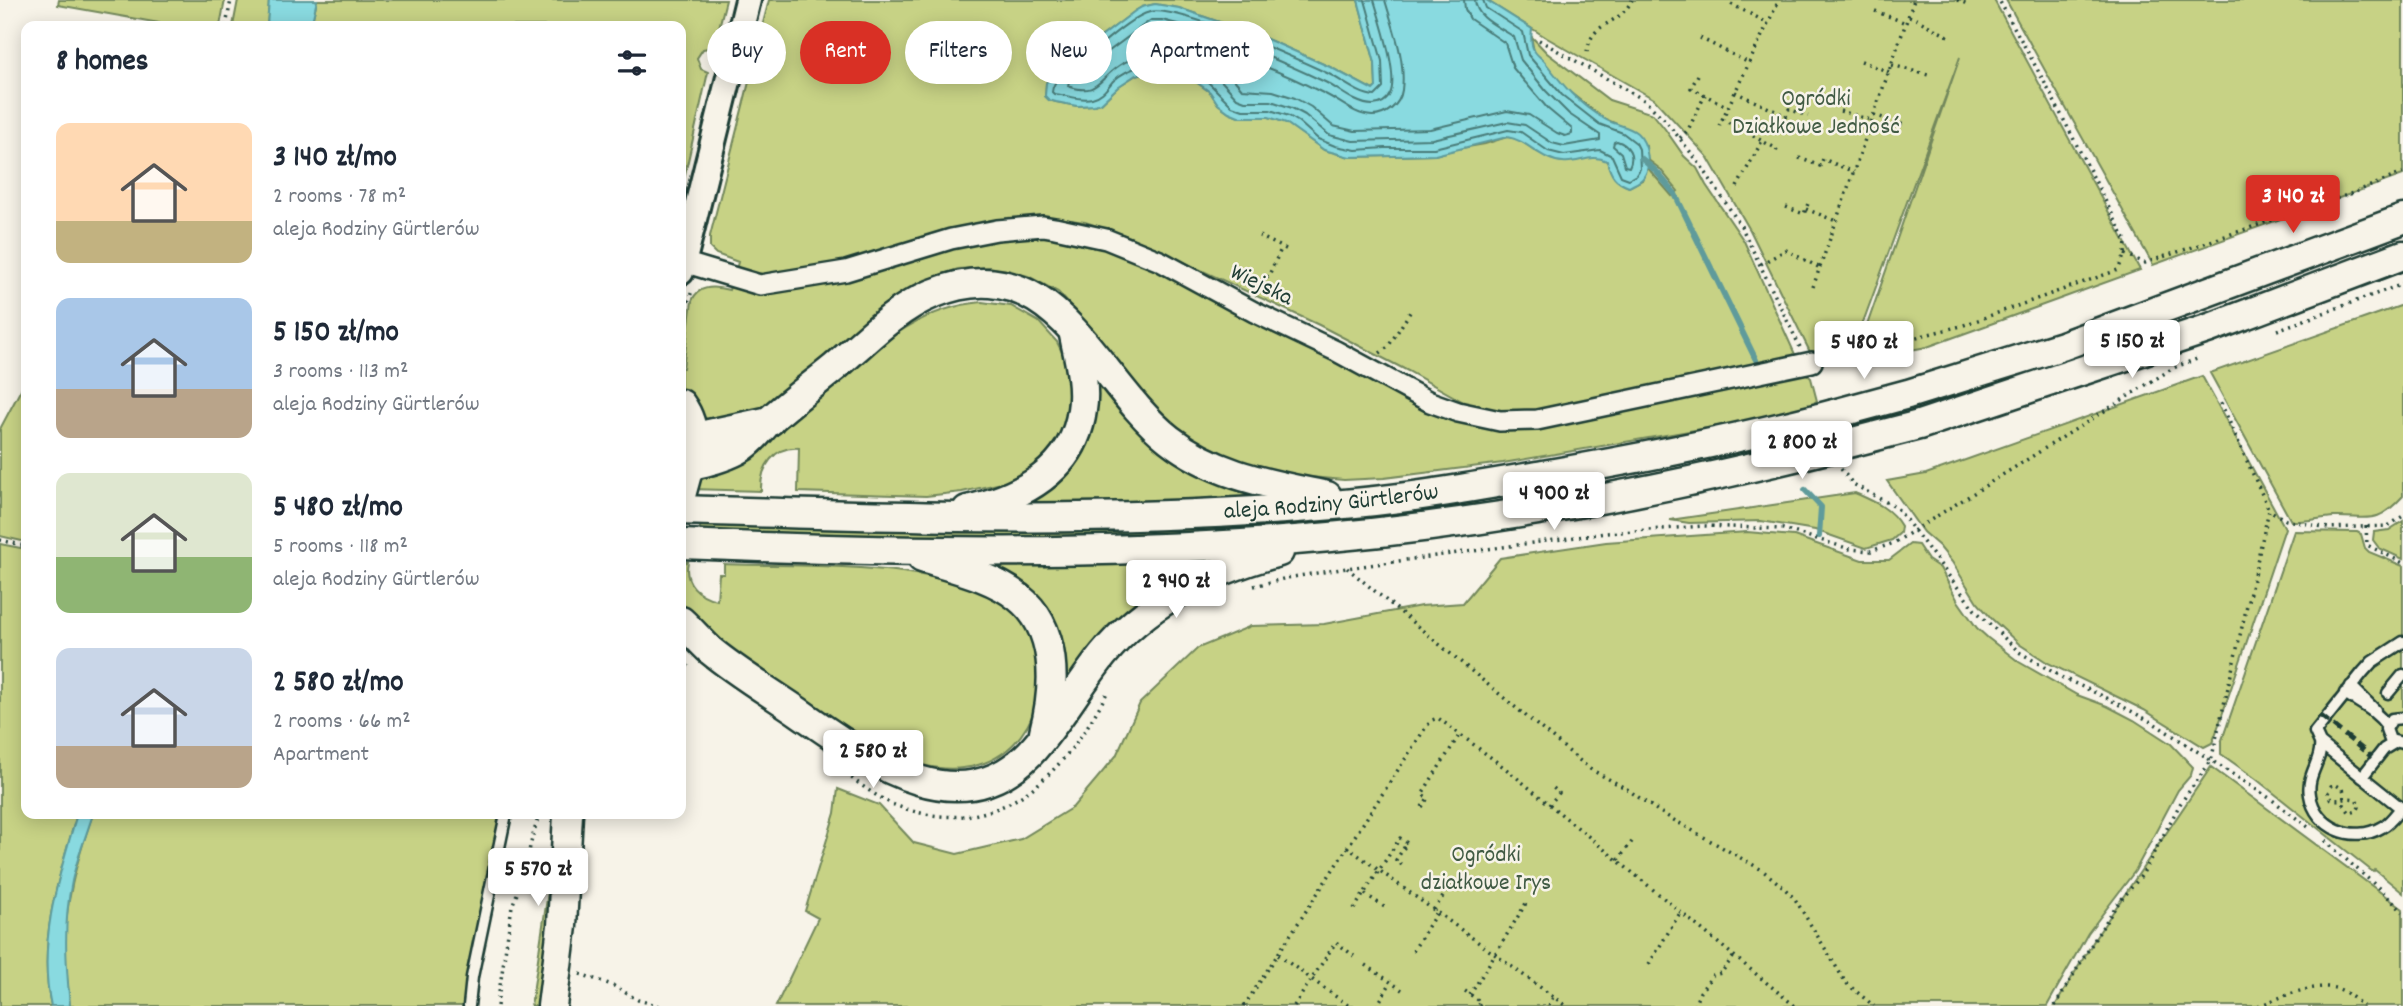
<!DOCTYPE html>
<meta charset="utf-8">
<style>
:root{--surface:#fff;--page:#f2f2f3;--text:#1f2937;--muted:#747a83;--accent:#d93025}
body{margin:0;font-family:Dekko,sans-serif;background:var(--page);color:var(--text);height:100vh;display:flex;flex-direction:column;font-size:26px;white-space:nowrap}
*{box-sizing:border-box;margin:0}
p{font-size:23px;color:var(--muted)}
.icon{flex:none;width:38px;height:38px;fill:none;stroke:currentColor;stroke-width:2;stroke-linecap:round;stroke-linejoin:round}
.map{position:relative;flex:1;overflow:hidden}
.details{position:absolute;left:21px;top:21px;width:665px;height:798px;display:flex;flex-direction:column;background:var(--surface);border-radius:14px;box-shadow:0 4px 18px #0003}
.details>*{flex:none}
.top-card{position:absolute;left:707px;top:21px;width:665px;height:63px;display:flex;gap:14px}
.price{position:absolute;translate:-50% -60px;padding:0 16px;border-radius:7px;background:#fff;color:#222;font-size:23px;line-height:46px;filter:drop-shadow(0 2px 4px #0008)}
.price::after{content:'';position:absolute;left:50%;top:42px;width:21px;height:16px;margin-left:-10px;background:inherit;clip-path:polygon(0 0,100% 0,50% 100%)}
.price.current{background:var(--accent);color:#fff}
ul{padding:0;list-style:none}
li{display:flex;align-items:center;gap:21px;height:175px;padding:0 35px}
li span{display:grid;place-items:center;flex:none;width:196px;height:140px;border-radius:14px;color:#555}
li>.icon{margin-inline-start:auto}
span .icon{width:84px;height:84px;fill:#fffc;stroke-width:1}
li b{font-size:30px}
h2{display:flex;justify-content:space-between;align-items:center;height:84px;padding:0 35px;font-size:30px}
.chip{padding:0 24px;border-radius:32px;background:var(--surface);box-shadow:0 4px 18px #0003;font-size:24px;line-height:63px}
.chip.current{background:var(--accent);color:#fff}
.map>svg:first-child{display:block}
.green{fill:#c7d285;stroke:#73885c;stroke-width:2}
.water{fill:#89dae0;stroke:#5f9b9b;stroke-width:2}
.lines{fill:none;stroke-linecap:round;stroke-linejoin:round}
.shore{stroke:#497c79;stroke-width:2}
.stream{stroke:#5f9b9b;stroke-width:6}
.service-casing{stroke:#1f3d34;stroke-width:15}
.minor-casing{stroke:#1f3d34;stroke-width:24}
.tertiary-casing{stroke:#1f3d34;stroke-width:30}
.secondary-casing{stroke:#1f3d34;stroke-width:33}
.path{stroke:#1f3d34;stroke-width:3.5;stroke-dasharray:2 5;stroke-linecap:butt}
.service{stroke:#f7f3e8;stroke-width:10}
.minor{stroke:#f7f3e8;stroke-width:19}
.tertiary{stroke:#f7f3e8;stroke-width:24}
.secondary{stroke:#f7f3e8;stroke-width:28}
.rail{stroke:#1f3d34;stroke-width:5;stroke-dasharray:10 5;stroke-linecap:butt}
.secondary-bridge-casing{stroke:#1f3d34;stroke-width:33;stroke-linecap:butt}
.secondary-bridge{stroke:#f7f3e8;stroke-width:28}
.labels{text-anchor:middle;dominant-baseline:central;stroke-width:5;stroke-linejoin:round;paint-order:stroke}
.park-label{font-size:24px;fill:#415b44;stroke:#f7f3e8}
.street-label{font-size:24px;fill:#1f3d34;stroke:#f7f3e8}
</style>
<div class="map">
<svg width="2403" height="1006" viewBox="0 0 2403 1006">
<rect width="100%" height="100%" fill="#f7f3e8"/>
<filter id="ink" filterUnits="userSpaceOnUse"><feTurbulence type="fractalNoise" baseFrequency=".0143" numOctaves="2"/><feDisplacementMap in="SourceGraphic" scale="14" xChannelSelector="R" yChannelSelector="G"/><feConvolveMatrix kernelMatrix="1 2 1 2 8 2 1 2 1" color-interpolation-filters="sRGB"/></filter>
<g filter="url(#ink)">
<path class="green" d="M59,0H225L220,26H176L58,5Z
M238,0H269L267,26H233Z
M317,0H726L714,47L703,49L697,58L701,69L708,72L681,192V26H311Z
M769,0H1358L1375,63L1376,87L1373,90L1330,67L1260,36L1179,8L1155,4L1142,7L1135,11L1051,75L1046,83L1045,96L1049,100L1056,102L1077,106L1094,105L1101,103L1119,86L1136,75L1152,71L1173,74L1183,48L1203,55L1195,81L1210,92L1218,104L1229,112L1241,117H1269L1287,123L1324,150L1350,157L1435,155L1456,149L1485,144L1507,137L1518,139L1537,152L1554,160L1564,162L1597,156L1607,161C1611,175 1615,181 1629,187L1642,180L1647,167L1672,196L1678,191L1660,169L1647,159L1646,146L1633,131L1603,118L1567,90L1534,52L1531,36L1547,53L1609,100L1653,114L1665,129L1684,156L1697,168L1706,185L1744,241L1802,370L1811,378L1817,401L1815,402L1817,409L1503,463L1384,478L1344,480L1276,474L1249,468L1219,456L1181,435L1162,420L1136,391L1097,334L1058,292L1028,276L990,267L958,269L919,283L769,404L745,419L732,423L716,424L700,415L681,389V368H683L692,301C698,285 715,286 729,290L731,284L758,292L775,290L859,274L981,239L1014,235H1053L1086,240L1140,258L1186,281L1200,295L1255,323L1271,325L1433,411L1463,421L1467,404L1408,371L1319,325L1128,236L1085,222L1055,218L993,224L906,244L893,252L848,265L779,278L763,279L736,270L738,262L716,254L710,248V236L750,78L763,81L769,79V68L767,65L753,62Z
M1486,0H1994L2140,270L1927,347L1855,360L1960,57L1854,347L1812,356L1750,230L1707,156L1654,99L1547,38Z
M2006,0H2403V175L2153,265Z
M982,302L1011,306L1039,322L1057,342L1071,370L1069,424L1041,464L1015,480L962,492L926,496L798,492L799,448C774,446 760,467 761,491L690,489L698,477C732,455 768,434 801,410C860,367 903,309 982,302Z
M2403,305V496C2376,526 2369,516 2334,517C2319,518 2306,522 2291,521L2210,373Z
M1094,374L1111,391L1276,495L1215,504H1010L1031,496Z
M2202,376L2285,528L2215,736L2212,743L2204,747L2144,710L2048,663L2019,644L1992,619L1977,602L1952,562L1939,546L1923,532L1887,481L1926,474Z
M26,380V542L0,536V429Z
M1855,493C1873,501 1891,508 1901,526L1900,533L1892,540L1866,548L1815,530L1761,521L1689,523L1670,520Z
M1476,497L1474,510L1302,529L1005,541L699,532L702,520Z
M2403,521V559L2379,548L2373,540L2374,532L2389,530Z
M2294,531L2357,532L2361,534L2365,548L2369,552L2403,566V893L2375,870L2373,872L2256,779L2221,754V743Z
M1747,532L1794,536L1862,560H1889L1910,544L1918,545L1928,560L1940,568L1958,601L1977,628L1988,638L2019,662L2077,695L2107,706L2134,720L2171,744L2193,767L2191,775L2178,790L2135,871L2088,933L2047,1006H776L818,918L805,911L835,813L838,789L879,805L914,843L957,854L1021,839L1073,807L1116,756L1140,703L1198,648L1251,626L1324,624L1421,606L1463,603L1500,558L1606,542Z
M0,544L26,549V814H77C59,875 37,942 51,1006H0Z
M1222,555L1066,694L1063,659L981,562Z
M681,562H688C683,583 699,596 717,600L719,574H724V564C806,567 929,560 1000,601C1064,638 1049,745 978,765C941,776 904,761 871,746L728,650L681,612Z
M2211,767L2403,909V1006H2055L2096,937Z
M93,814H501L470,964L463,1006H70C69,990 66,973 65,957C63,907 77,860 93,814Z
M551,876L542,1006H531L550,878Z"/>
<path class="water" d="M269,0H317L311,26H267Z
M1358,0H1486L1532,29C1531,36 1530,44 1534,50C1536,55 1542,58 1545,62C1562,84 1578,104 1603,118C1613,125 1627,125 1637,133C1648,143 1652,167 1643,178C1640,182 1634,184 1629,187C1615,182 1611,176 1607,161C1591,153 1579,164 1563,162C1541,161 1528,140 1507,137L1435,155L1350,157L1324,150L1286,123L1269,117H1241L1229,112L1218,104L1210,92L1195,81L1203,55L1183,49L1173,74L1152,71L1136,75L1119,86L1101,103L1094,105L1077,106L1056,102L1049,100L1045,96L1046,83L1051,75L1135,11L1142,7L1155,4L1179,8L1260,36L1330,67L1373,90L1376,87L1375,63Z
M77,814H93C86,836 77,858 72,881C63,923 66,964 70,1006H51C37,942 59,875 77,814Z"/>
<g class="lines">
<path class="shore" d="M1365,0L1382,61L1383,88L1375,96C1358,95 1342,80 1327,73C1297,59 1178,5 1150,12C1133,16 1107,40 1093,51C1080,61 1053,75 1052,92L1054,94C1067,95 1080,101 1092,98C1102,96 1107,88 1113,81C1131,65 1147,65 1169,65L1177,46L1186,42L1208,51L1210,58L1204,78L1232,106L1243,110H1270L1289,116L1299,122L1318,139L1335,146L1356,150L1385,148H1434L1508,130L1521,132L1548,151L1564,155L1600,150L1612,156L1621,176L1629,179L1636,175L1640,169L1639,149L1636,143L1623,133L1599,124L1562,95L1528,55L1523,32L1486,8L1483,0
M1374,0C1380,20 1399,76 1390,94C1387,101 1380,105 1373,105C1356,105 1339,89 1325,82C1289,65 1253,49 1215,37L1212,41L1218,54L1215,74L1237,98L1245,101H1271L1292,108L1305,115L1329,135L1353,141L1432,139L1507,122L1525,125L1552,143L1564,146L1600,140V135L1569,114L1546,91L1521,60L1514,37C1500,27 1476,19 1475,0
M1385,0C1393,28 1406,60 1402,90C1400,105 1386,116 1372,116C1354,115 1339,100 1323,93C1294,78 1264,65 1233,55L1229,57L1227,71L1242,89L1273,91L1295,98L1311,107L1333,126L1355,131L1430,129L1507,111L1529,115L1557,133L1565,136L1572,134V129L1548,109L1513,68L1505,43L1470,19L1465,9L1464,0
M1162,20L1185,26L1187,29L1185,33L1172,38L1163,55C1148,56 1134,56 1120,65C1098,79 1098,97 1068,86L1069,81L1144,25L1151,20Z
M1617,141C1629,145 1635,155 1629,167L1625,166L1621,153L1613,146L1614,142Z"/>
<path class="stream" d="M1642,159L1656,171L1675,194L1756,360
M1805,490L1821,507L1819,536"/>
<g class="service-casing">
<path id="service" d="M2351,686L2375,710
M2345,693C2360,704 2376,710 2387,726
M2388,693L2403,675
M2403,718L2392,719L2386,729L2390,740L2403,743
M2320,743C2323,760 2306,774 2310,795C2315,828 2354,844 2382,827C2390,823 2395,815 2401,808L2320,743L2315,732L2363,672L2372,662L2403,642
M2362,777L2384,749L2394,743
M469,1006L472,977L506,814"/>
</g>
<g class="minor-casing">
<path id="minor" d="M683,262L760,285L846,271L951,239L997,230L1043,226L1055,228L1106,239L1160,261L1254,312L1336,351L1430,402L1458,412L1500,421L1537,420L1812,362"/>
</g>
<g class="tertiary-casing">
<path id="tertiary" d="M681,272L748,0"/>
</g>
<g class="secondary-casing">
<g id="secondary">
<path d="M681,404C703,435 689,463 681,496"/>
<path d="M1834,414L1908,394L2062,346L2403,219"/>
<path d="M695,437L770,421"/>
<path d="M1841,445L1919,425L2210,328L2403,255"/>
<path d="M688,466C705,462 723,458 738,450C751,443 759,431 769,421C790,402 813,385 835,367C865,341 895,309 932,294C1055,243 1093,379 1169,439C1216,476 1270,484 1327,496"/>
<path id="s1" d="M681,510C906,517 1130,525 1355,503C1418,497 1480,486 1543,475C1636,459 1728,441 1819,418"/>
<path d="M967,510C1021,497 1074,471 1082,410C1086,386 1079,359 1074,335"/>
<path d="M681,544C897,553 1115,557 1330,537C1498,522 1664,490 1827,449"/>
<path d="M922,558C953,568 992,576 1018,597C1058,628 1056,686 1044,732"/>
<path d="M681,621C691,630 701,642 711,651C739,674 773,694 803,715C868,760 958,827 1030,753C1058,723 1078,686 1103,655C1148,600 1212,570 1279,552"/>
<path d="M552,1006L562,926L568,814"/>
</g>
</g>
<path class="path" d="M1957,0L1970,5
M1731,4L1768,23
M1875,11L1906,23
M1909,16C1924,22 1936,31 1951,37
M226,26L231,0
M1700,38L1749,63
M1539,40L1644,100L1664,119L1700,164L1741,226L1800,347
M1587,52C1592,19 1618,28 1632,0
M1861,61L1889,72
M1892,65L1928,75
M1698,75L1691,88L1728,107
M1735,92L1786,116L1789,109L1808,116
M1840,111L1871,120
M1874,115L1907,126
M1722,119L1777,149L1775,155
M1719,126L1779,0
M1680,138L1688,130L1705,95
M1799,158L1820,166L1823,159L1854,172
M1737,187L1762,141
M1786,207L1804,214L1809,201
M1806,209L1836,221
M1259,236L1290,251
M2125,254L2145,263L2350,194L2403,173
M1761,264L1786,250L1820,268
M1813,287L1914,0
M1263,294L1265,275L1268,277L1282,247
M2277,330L2403,284
M681,350L688,302L692,291
M1380,353L1388,347L1412,309
M1828,359L1961,326L2118,270L2125,254L2126,241L2047,87L1999,0
M2221,403L2269,510
M1841,469L1853,484L1897,508L1975,610L2019,652L2063,678L2107,698L2155,724L2271,799L2308,827
M2366,526L2367,545L2403,563
M0,540L26,546
M1347,568L1590,769L1627,789L1658,811L1762,870L1781,885L1795,899L1846,983L1874,1006
M1254,586L1287,578L1347,568L1606,533L1704,526L1783,529L1850,549L1871,551L1894,543L2173,368L2197,359
M681,662L692,669
M846,774C864,787 884,803 906,809C1004,840 1066,771 1108,691
M1549,805L1559,793L1551,786
M2344,805C2344,800 2345,794 2343,789L2336,785L2331,786L2328,793L2330,798C2339,803 2348,795 2357,800L2359,807L2357,811L2350,813L2344,805
M1422,807L1428,798L1422,794L1460,734
M2325,841L2381,890L2403,912
M1347,847L1566,1006
M1618,860L1634,839
M1365,894L1386,908
M1354,909L1400,838L1407,843L1396,860L1402,865
M1434,910L1456,877
M1413,951L1437,912
M1278,955L1349,1006
M1649,964L1680,913
M1366,965L1402,990
M580,974L612,985L638,1000L660,1006
M1465,991L1481,1002L1478,1006
M1470,995L1528,900
M497,1006L512,906L526,872L530,846L539,814
M1244,1006L1426,727L1432,720L1438,718L1505,768L1795,1006
M1294,1006L1336,942L1354,956
M1377,1006L1391,982
M1549,1006L1553,997
M1694,1006L1700,992L1713,975L1721,973L1734,956
M2055,1006L2096,937L2116,906L2142,875L2180,804L2211,761L2269,510L2286,520L2328,528L2388,526L2403,516
M2259,1006C2281,997 2323,978 2345,992C2351,996 2357,1001 2363,1006"/>
<use href="#service" class="service"/>
<use href="#minor" class="minor"/>
<use href="#tertiary" class="tertiary"/>
<use href="#secondary" class="secondary"/>
<path class="rail" d="M2321,716L2372,757"/>
<g class="secondary-bridge-casing">
<path id="secondary-bridge" d="M1819,418L1834,414
M1827,449L1841,445"/>
</g>
<use href="#secondary-bridge" class="secondary-bridge"/>
</g>
</g>
<g class="labels">
<g class="park-label">
<text x="1816" y="100">Ogródki<tspan x="1816" dy="28">Działkowe Jedność</tspan></text>
<text x="1486" y="856">Ogródki<tspan x="1486" dy="28">działkowe Irys</tspan></text>
</g>
<g class="street-label">
<text transform="translate(1261 286) rotate(26)">Wiejska</text>
<text stroke="none"><textPath href="#s1" startOffset="651">aleja Rodziny Gürtlerów</textPath></text>
</g>
</g>
</svg>
<b class="price current" style="left:2293px;top:235px">3 140 zł</b>
<b class="price" style="left:2132px;top:380px">5 150 zł</b>
<b class="price" style="left:1864px;top:381px">5 480 zł</b>
<b class="price" style="left:1802px;top:481px">2 800 zł</b>
<b class="price" style="left:1554px;top:532px">4 900 zł</b>
<b class="price" style="left:1176px;top:620px">2 940 zł</b>
<b class="price" style="left:873px;top:790px">2 580 zł</b>
<b class="price" style="left:538px;top:908px">5 570 zł</b>
<div class="top-card">
<a class="chip">Buy</a>
<a class="chip current">Rent</a>
<a class="chip">Filters</a>
<a class="chip">New</a>
<a class="chip">Apartment</a>
</div>
<section class="details">
<h2>8 homes<svg class="icon" aria-label="filters" viewBox="0 0 24 24"><path d="M4 7h16M4 17h16"/><circle cx="9" cy="7" r="2"/><circle cx="15" cy="17" r="2"/></svg></h2>
<ul>
<li><span style="background:linear-gradient(#ffd9b3 70%,#c2b280 0)"><svg class="icon" aria-label="home" viewBox="0 0 24 24"><path d="M3 11l9-7 9 7M6 9v11h12V9"/></svg></span><div><b>3 140 zł/mo</b><p>2 rooms · 78 m²</p><p>aleja Rodziny Gürtlerów</p></div></li>
<li><span style="background:linear-gradient(#a9c7e8 65%,#b9a48a 0)"><svg class="icon" aria-label="home" viewBox="0 0 24 24"><path d="M3 11l9-7 9 7M6 9v11h12V9"/></svg></span><div><b>5 150 zł/mo</b><p>3 rooms · 113 m²</p><p>aleja Rodziny Gürtlerów</p></div></li>
<li><span style="background:linear-gradient(#dfe7d0 60%,#8fb573 0)"><svg class="icon" aria-label="home" viewBox="0 0 24 24"><path d="M3 11l9-7 9 7M6 9v11h12V9"/></svg></span><div><b>5 480 zł/mo</b><p>5 rooms · 118 m²</p><p>aleja Rodziny Gürtlerów</p></div></li>
<li><span style="background:linear-gradient(#c9d6e8 70%,#b9a48a 0)"><svg class="icon" aria-label="home" viewBox="0 0 24 24"><path d="M3 11l9-7 9 7M6 9v11h12V9"/></svg></span><div><b>2 580 zł/mo</b><p>2 rooms · 66 m²</p><p>Apartment</p></div></li>
</ul>
</section>
</div>
